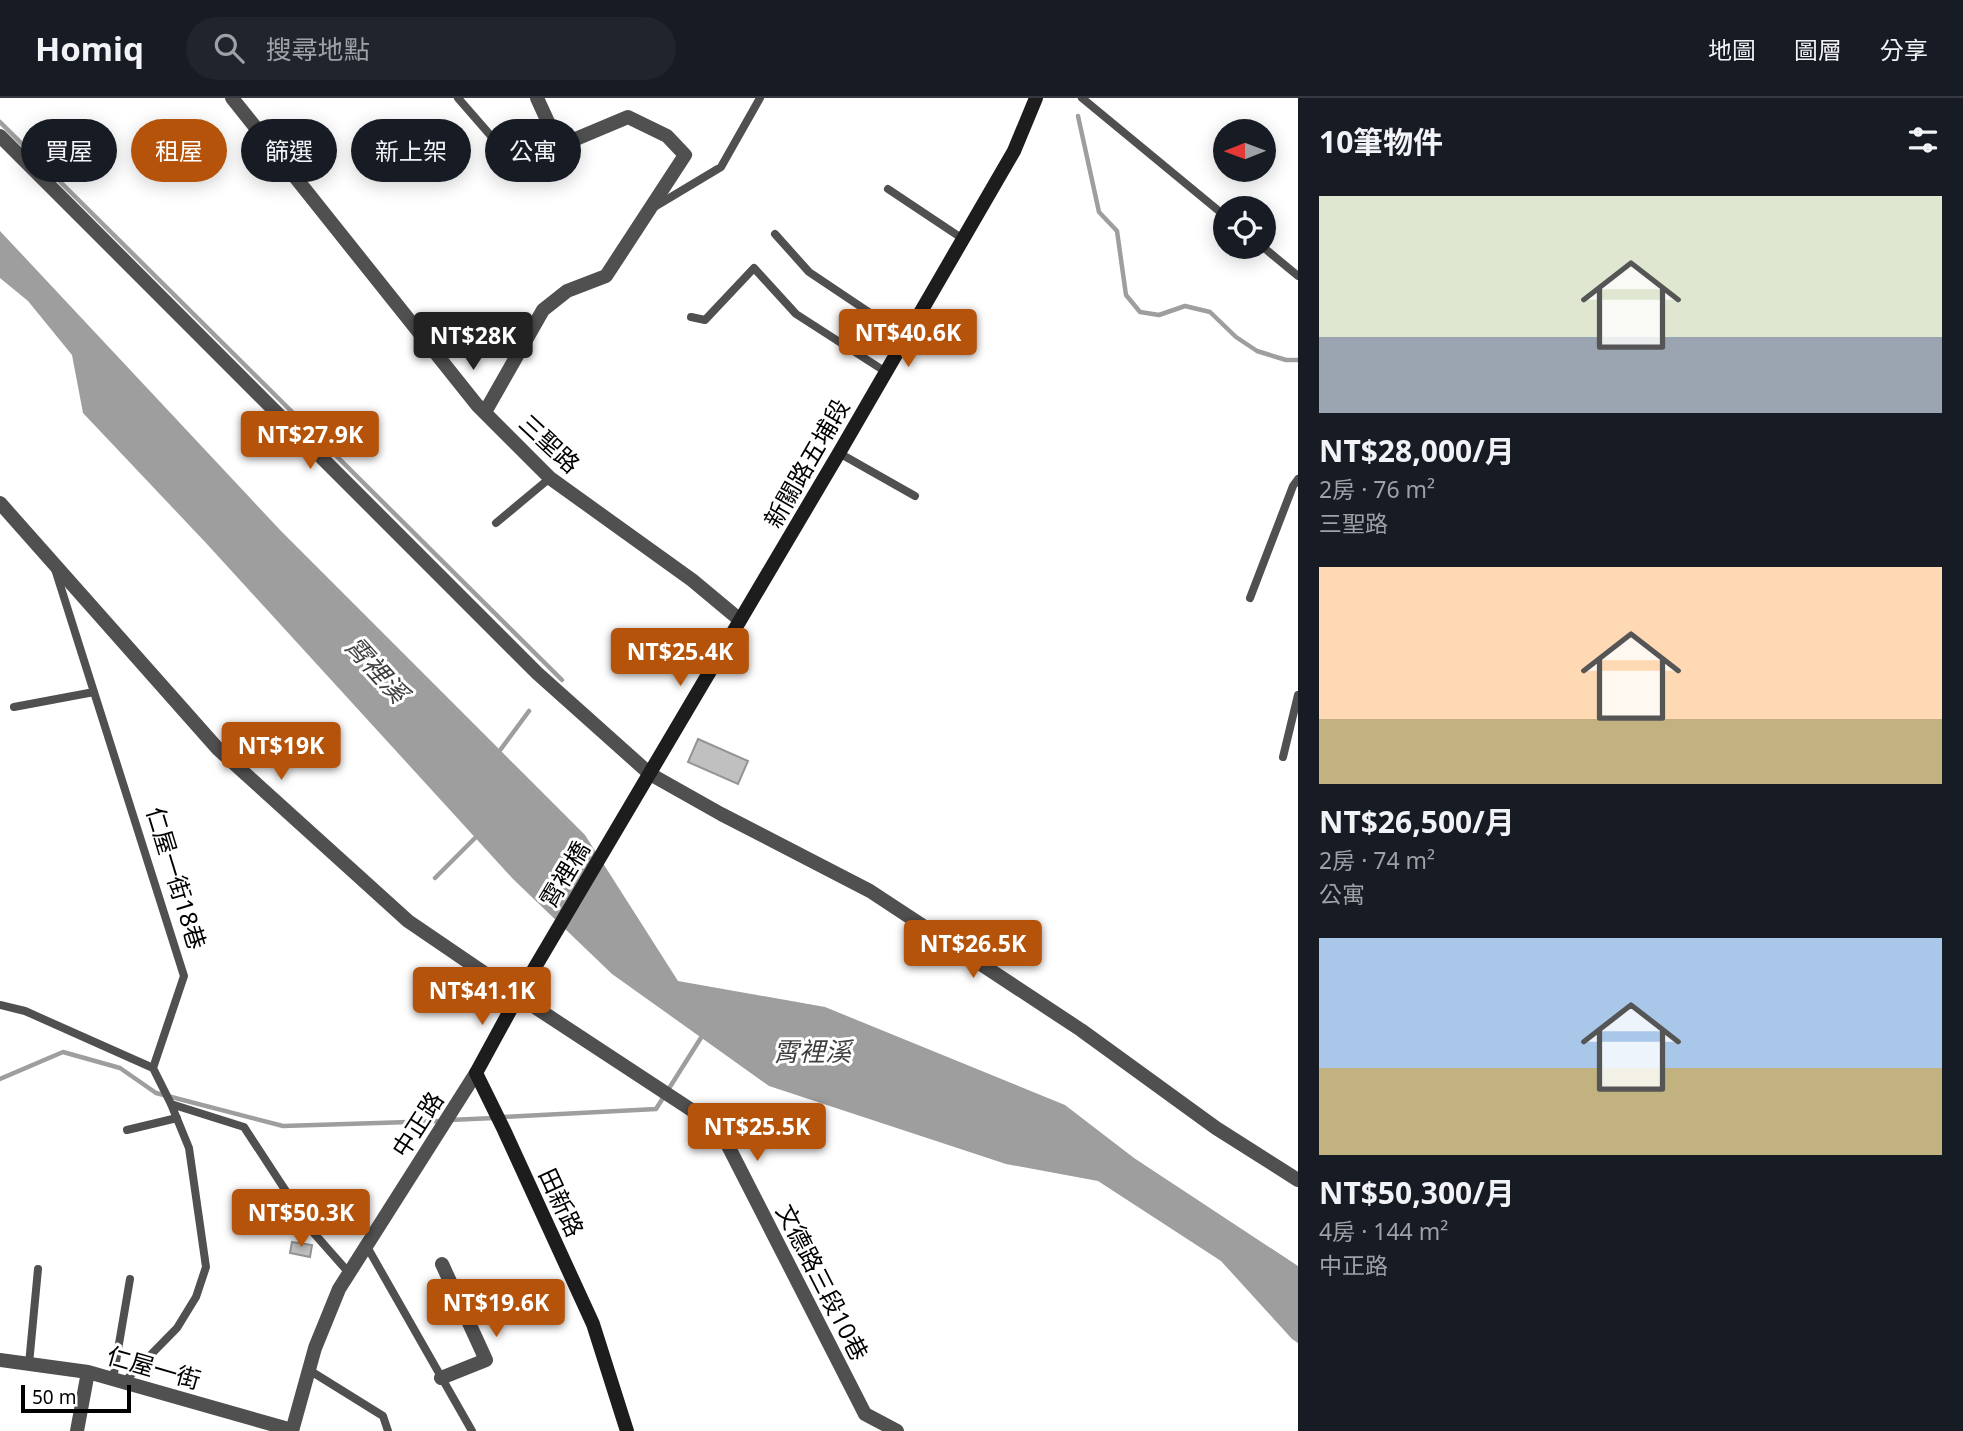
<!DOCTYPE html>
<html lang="zh-TW">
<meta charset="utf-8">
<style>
:root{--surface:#171b24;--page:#20242c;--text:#f1f3f6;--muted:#9ea1a6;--line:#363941;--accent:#b45309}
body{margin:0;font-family:"Noto Sans","Noto Sans TC",sans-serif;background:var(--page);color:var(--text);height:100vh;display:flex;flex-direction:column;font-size:26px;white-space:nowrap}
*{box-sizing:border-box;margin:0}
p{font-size:23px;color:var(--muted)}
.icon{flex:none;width:38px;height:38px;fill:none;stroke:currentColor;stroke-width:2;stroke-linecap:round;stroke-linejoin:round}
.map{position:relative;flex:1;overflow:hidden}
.panel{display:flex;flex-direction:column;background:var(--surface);width:665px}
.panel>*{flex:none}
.hud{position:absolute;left:21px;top:21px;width:665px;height:63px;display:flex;gap:14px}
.needle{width:46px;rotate:269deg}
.fabs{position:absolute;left:1213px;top:21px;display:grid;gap:14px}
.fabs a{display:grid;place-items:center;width:63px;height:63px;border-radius:50%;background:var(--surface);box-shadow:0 4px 18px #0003;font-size:35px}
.scale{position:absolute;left:21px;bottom:18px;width:110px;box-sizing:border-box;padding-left:7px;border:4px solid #000;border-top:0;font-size:19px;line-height:24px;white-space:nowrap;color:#000;-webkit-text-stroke:5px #fff;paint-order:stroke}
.price{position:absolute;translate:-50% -60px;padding:0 16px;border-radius:7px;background:var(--accent);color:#fff;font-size:23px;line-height:46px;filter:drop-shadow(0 2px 4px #0008)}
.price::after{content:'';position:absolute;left:50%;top:42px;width:21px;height:16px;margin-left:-10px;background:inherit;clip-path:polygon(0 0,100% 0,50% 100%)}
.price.active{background:#222;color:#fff}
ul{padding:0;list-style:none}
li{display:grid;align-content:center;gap:14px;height:371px;padding:0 21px}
li span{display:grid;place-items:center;height:217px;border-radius:0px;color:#555}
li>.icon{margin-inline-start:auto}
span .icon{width:126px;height:126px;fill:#fffc;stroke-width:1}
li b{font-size:30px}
h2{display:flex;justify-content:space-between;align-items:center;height:84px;padding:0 21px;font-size:30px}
.chip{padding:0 24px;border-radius:32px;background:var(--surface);box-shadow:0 4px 18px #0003;font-size:24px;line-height:63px}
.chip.active{background:var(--accent);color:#fff}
header{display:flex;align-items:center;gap:42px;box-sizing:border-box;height:98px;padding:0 35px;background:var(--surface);border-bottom:2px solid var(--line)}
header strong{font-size:33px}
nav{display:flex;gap:38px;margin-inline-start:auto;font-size:24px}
.search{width:490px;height:63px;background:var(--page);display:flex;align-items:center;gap:18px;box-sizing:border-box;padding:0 24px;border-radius:38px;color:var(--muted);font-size:26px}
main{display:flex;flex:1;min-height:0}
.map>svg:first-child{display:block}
.water{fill:#9e9e9e}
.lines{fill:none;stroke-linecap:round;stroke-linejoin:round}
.stream{stroke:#9e9e9e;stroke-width:4.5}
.building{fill:#c0c0c0;stroke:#949494;stroke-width:2}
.service{stroke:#505050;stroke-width:8}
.minor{stroke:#505050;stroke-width:14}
.tertiary{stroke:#505050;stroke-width:14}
.secondary{stroke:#1d1d1d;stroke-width:14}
.labels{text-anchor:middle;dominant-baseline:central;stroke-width:6;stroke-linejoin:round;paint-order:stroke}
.street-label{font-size:24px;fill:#000;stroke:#fff}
.water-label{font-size:26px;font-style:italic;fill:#3f3f3f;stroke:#fff}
</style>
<header>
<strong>Homiq</strong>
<div class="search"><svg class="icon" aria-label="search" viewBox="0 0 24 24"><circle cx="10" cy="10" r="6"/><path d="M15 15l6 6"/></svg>搜尋地點</div>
<nav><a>地圖</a><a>圖層</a><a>分享</a></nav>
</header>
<main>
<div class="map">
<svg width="1298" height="1333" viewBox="0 0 1298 1333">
<rect width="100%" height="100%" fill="#fff"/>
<path class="water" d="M0,133L281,433L585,737L678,883L825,909L1065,1007L1134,1060L1298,1168V1245L1292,1241L1221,1163L1098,1083L1006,1066L769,988L612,876L513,781L206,445L83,315L72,257L28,203L0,180Z"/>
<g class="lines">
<path class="stream" d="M1078,18L1099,114L1117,133L1126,197L1140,214L1159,217L1185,208L1210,214L1236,239L1257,253L1286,262H1298
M0,24L562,582
M498,655L529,613
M435,780L479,736
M0,981L63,954L120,970L156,995L283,1028L441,1023
M502,1019L656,1011L704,935
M450,1022L494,1020"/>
</g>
<path class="building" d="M698,641L748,663L738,686L688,664Z
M292,1144L312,1147L310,1159L290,1155Z"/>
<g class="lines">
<path class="service" d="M458,0L505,54L520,64L559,48
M1082,0L1225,118
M888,91L963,141
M656,108L721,69L760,0
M775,136L809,174L906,239
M1263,149L1298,178
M691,219L705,222L754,170L796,216L886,274
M839,355L915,398
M496,425L550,380
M55,471L184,878L153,970L171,1006L189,1050L206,1169L196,1199L177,1230L124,1284
M1250,500L1293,388L1298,381
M14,609L94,594
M1283,659L1298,597
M0,907L25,913L153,970
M171,1006L244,1029L312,1133L349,1175
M127,1032L177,1020
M366,1147L472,1333
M29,1266L38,1171
M309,1272L383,1318L388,1333
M113,1281L130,1181"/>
<path class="minor" d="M232,0L477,307L550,380L692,482L740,522
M0,38L537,575L650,676L721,716L870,793L1081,932L1216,1030L1298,1082
M485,314L543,212L567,193L606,178L685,57L667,38L628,19L559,48L537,0
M0,405L218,651L408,823L518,898L719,1030L865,1316L897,1333
M0,1262L88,1274L292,1332
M441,1280L486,1262L442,1166
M77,1333L88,1274"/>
<path class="tertiary" d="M292,1333L315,1250L339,1191L476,975"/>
<path class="secondary" d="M627,1333L593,1226L504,1032L476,975L518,898L839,355L1014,53L1036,0"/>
</g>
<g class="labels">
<g class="street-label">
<text transform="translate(550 345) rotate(43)">三聖路</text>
<text transform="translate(806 365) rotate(-60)">新關路五埔段</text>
<text transform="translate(564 776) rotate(-59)">霄裡橋</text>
<text transform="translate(177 780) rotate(73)">仁屋一街18巷</text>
<text transform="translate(417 1026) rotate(-57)">中正路</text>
<text transform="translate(562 1104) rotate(65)">田新路</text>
<text transform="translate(823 1184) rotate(63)">文德路三段10巷</text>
<text transform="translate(154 1269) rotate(16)">仁屋一街</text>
</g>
<g class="water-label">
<text transform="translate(377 571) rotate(48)">霄裡溪</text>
<text x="812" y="953">霄裡溪</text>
</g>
</g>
</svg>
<div class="fabs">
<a><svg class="needle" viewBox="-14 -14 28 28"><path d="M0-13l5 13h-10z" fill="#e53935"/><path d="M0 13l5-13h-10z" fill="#9ea1a6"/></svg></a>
<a><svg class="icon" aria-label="locate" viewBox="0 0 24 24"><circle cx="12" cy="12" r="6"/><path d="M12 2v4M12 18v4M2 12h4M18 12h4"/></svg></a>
</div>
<div class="scale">50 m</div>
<b class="price" style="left:908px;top:271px">NT$40.6K</b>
<b class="price active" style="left:473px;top:274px">NT$28K</b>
<b class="price" style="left:310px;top:373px">NT$27.9K</b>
<b class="price" style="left:680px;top:590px">NT$25.4K</b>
<b class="price" style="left:281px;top:684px">NT$19K</b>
<b class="price" style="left:973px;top:882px">NT$26.5K</b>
<b class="price" style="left:482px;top:929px">NT$41.1K</b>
<b class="price" style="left:757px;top:1065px">NT$25.5K</b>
<b class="price" style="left:301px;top:1151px">NT$50.3K</b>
<b class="price" style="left:496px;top:1241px">NT$19.6K</b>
<div class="hud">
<a class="chip">買屋</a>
<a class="chip active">租屋</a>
<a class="chip">篩選</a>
<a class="chip">新上架</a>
<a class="chip">公寓</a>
</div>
</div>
<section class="panel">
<h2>10筆物件<svg class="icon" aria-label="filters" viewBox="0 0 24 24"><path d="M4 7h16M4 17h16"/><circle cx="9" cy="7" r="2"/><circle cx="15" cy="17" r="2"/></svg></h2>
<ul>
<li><span style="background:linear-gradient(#dfe7d0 65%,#9aa5b1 0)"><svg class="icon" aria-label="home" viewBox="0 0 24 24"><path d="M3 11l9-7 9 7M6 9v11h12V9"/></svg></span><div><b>NT$28,000/月</b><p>2房 · 76 m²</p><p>三聖路</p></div></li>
<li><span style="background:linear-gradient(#ffd9b3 70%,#c2b280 0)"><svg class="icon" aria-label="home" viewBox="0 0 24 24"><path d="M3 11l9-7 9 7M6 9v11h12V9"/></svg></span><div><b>NT$26,500/月</b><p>2房 · 74 m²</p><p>公寓</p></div></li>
<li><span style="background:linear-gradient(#a9c7e8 60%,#c2b280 0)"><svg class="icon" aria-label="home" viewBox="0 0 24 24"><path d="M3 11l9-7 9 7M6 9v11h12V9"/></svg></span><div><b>NT$50,300/月</b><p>4房 · 144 m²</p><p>中正路</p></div></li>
</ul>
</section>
</main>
